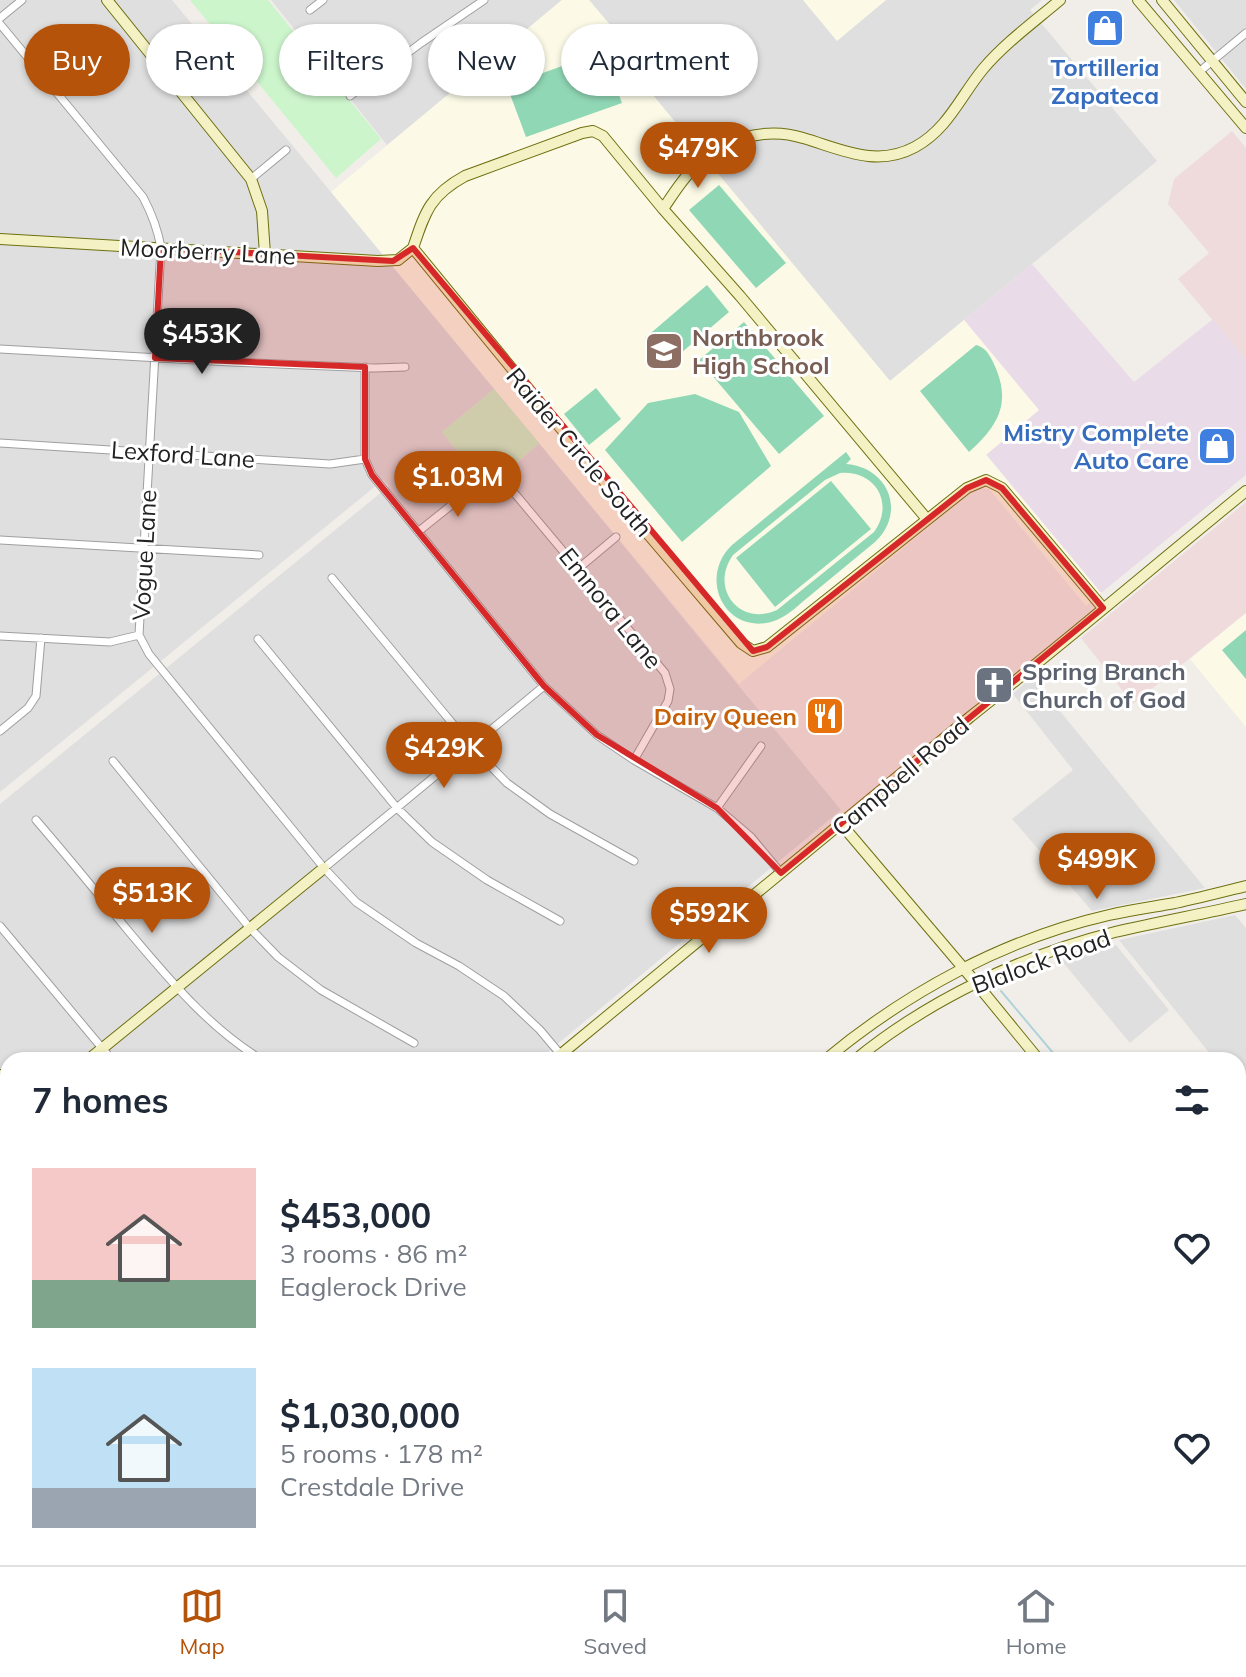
<!DOCTYPE html>
<meta charset="utf-8">
<style>
:root{--surface:#fff;--page:#f2f2f3;--text:#1f2937;--muted:#747a83;--line:#e0e1e3;--accent:#b45309}
body{margin:0;font-family:Mulish,sans-serif;background:var(--page);color:var(--text);height:100vh;display:flex;flex-direction:column;font-size:30px;white-space:nowrap}
*{box-sizing:border-box;margin:0}
p{font-size:26px;color:var(--muted)}
.icon{flex:none;width:44px;height:44px;fill:none;stroke:currentColor;stroke-width:2;stroke-linecap:round;stroke-linejoin:round}
.map{position:relative;flex:1;overflow:hidden}
.side{position:absolute;left:0px;top:1052px;width:1246px;height:514px;display:flex;flex-direction:column;background:var(--surface);border-radius:24px 24px 0 0;box-shadow:0 2px 6px #0004}
.side>*{flex:none}
.banner{position:absolute;left:24px;top:24px;width:800px;height:72px;display:flex;gap:16px}
.price{position:absolute;translate:-50% -68px;padding:0 18px;border-radius:28px;background:var(--accent);color:#fff;font-size:26px;line-height:52px;filter:drop-shadow(0 2px 4px #0008)}
.price::after{content:'';position:absolute;left:50%;top:48px;width:24px;height:18px;margin-left:-12px;background:inherit;clip-path:polygon(0 0,100% 0,50% 100%)}
.price.current{background:#222;color:#fff}
ul{padding:0;list-style:none}
li{display:flex;align-items:center;gap:24px;height:200px;padding:0 32px}
li span{display:grid;place-items:center;flex:none;width:224px;height:160px;border-radius:0px;color:#555}
li>.icon{margin-inline-start:auto}
span .icon{width:96px;height:96px;fill:#fffc;stroke-width:1}
li b{font-size:34px}
h2{display:flex;justify-content:space-between;align-items:center;height:96px;padding:0 32px;font-size:34px}
.pill{padding:0 28px;border-radius:36px;background:var(--surface);box-shadow:0 2px 6px #0004;font-size:28px;line-height:72px}
.pill.current{background:var(--accent);color:#fff}
.menu{display:flex;justify-content:space-around;align-items:center;height:112px;border-top:2px solid var(--line);background:var(--surface);font-size:22px;color:var(--muted)}
.menu a{display:grid;justify-items:center;gap:4px}
.menu .current{color:var(--accent)}
.map>svg:first-child{display:block}
.residential{fill:#dfdfdf}
.commercial{fill:#efdbdc}
.industrial{fill:#e9dce8}
.education{fill:#fcfae7}
.park{fill:#ccf5cc}
.pitch{fill:#90d7b5;fill-rule:evenodd}
.lines{fill:none;stroke-linecap:round;stroke-linejoin:round}
.stream{stroke:#afd3d9;stroke-width:2}
.street-casing{stroke:#9f9f9f;stroke-width:9}
.secondary-casing{stroke:#6e7011;stroke-width:12}
.street{stroke:#fff;stroke-width:7}
.secondary{stroke:#f4f2c4;stroke-width:10}
.marked{fill:#d62828;fill-opacity:0.2;stroke:#d62828;stroke-width:6;stroke-linejoin:round}
.labels{text-anchor:middle;dominant-baseline:central;stroke-width:6;stroke-linejoin:round;paint-order:stroke}
.shop-label{font-size:24px;font-weight:bold;fill:#366cbe;stroke:#fff}
.street-label{font-size:24px;fill:#222;stroke:#fff}
.education-label{font-size:24px;font-weight:bold;fill:#785e54;stroke:#fff;text-anchor:start}
.worship-label{font-size:24px;font-weight:bold;fill:#5b616d;stroke:#fff;text-anchor:start}
.food-label{font-size:24px;font-weight:bold;fill:#c56008;stroke:#fff;text-anchor:end}
</style>
<div class="map">
<svg width="1246" height="1565" viewBox="0 0 1246 1565">
<rect width="100%" height="100%" fill="#f1eee9"/>
<path class="residential" d="M0,0H172L494,389L442,432L476,475L485,469H496L505,474L539,443L841,810L538,1060H8V1558H77L69,1565H0V804L389,486L383,480L0,792Z
M271,0H562L387,145Z
M589,0H803L837,40L886,0H1042L1030,10L1157,161L890,381L603,35L611,28Z
M1174,0H1246V89Z
M1032,677L1205,888L1092,911L1012,819L1073,770L1013,694Z
M1235,915L1246,928V1086L1240,1091L1238,1089V1060H1215L1119,940Z
M1116,945L1169,1010L1130,1043L1061,960Z
M1238,1313L1246,1323V1565H930L934,1558H1238Z"/>
<path class="commercial" d="M1232,131L1246,148V360L1178,279L1209,253L1168,204L1174,179Z
M1246,502V613L1133,704L1081,638Z
M269,1558H376L367,1565H275Z"/>
<path class="industrial" d="M1032,264L1134,382L1213,319L1246,360V475L1101,593L986,454L1038,410L964,320Z"/>
<path class="education" d="M562,0H589L612,27L603,35L890,381L964,320L1039,410L986,455L1101,593L1086,606L989,489L976,488L739,684L331,192Z
M803,0H886L837,41Z
M1246,613V727L1190,659Z"/>
<path class="park" d="M190,0H268L381,139L336,178Z
M494,389L539,443L504,474C494,468 487,468 477,475L442,432Z"/>
<path class="pitch" d="M603,51L622,103L526,137L507,86Z
M719,185L786,263L756,288L689,210Z
M707,285L729,312L667,365L645,338Z
M744,322L824,416L779,454L699,360Z
M976,345C985,347 989,354 993,362C1012,401 1000,424 969,452L920,391Z
M596,388L621,419L589,445L564,414Z
M695,394L739,412L771,466L682,542L605,450L648,403Z
M846,452L851,459L846,464C888,467 907,512 875,542C854,559 833,577 812,594C799,604 787,618 771,622C724,634 698,577 732,545ZM840,473C875,470 895,503 874,532L777,610C740,627 709,589 733,555L825,480Z
M831,481L871,529L775,607L736,558Z
M1246,630V679L1222,650Z"/>
<g class="lines">
<path class="stream" d="M1001,991L1059,1060
M1238,1276L1246,1285"/>
<g class="street-casing">
<path id="street" d="M310,10L323,0
M0,18L22,0
M0,24L143,197C152,214 158,230 161,248L139,635L149,654L324,868L356,902L416,943L459,966L504,996L540,1030L561,1055
M1199,72L1246,33
M350,96L421,43L484,0
M251,179L286,150
M0,349L231,362L375,368L405,367
M365,367V459L372,475L544,686L597,735L634,760L717,808L751,837L781,873
M0,443L330,464L365,459
M419,531L484,479L506,483L665,673L670,689L668,701L634,760
M0,540L259,555
M579,568L616,537
M332,578L472,747L507,783L550,814L634,861
M0,636L110,642L139,635
M258,639L397,808L432,842L487,880L560,921
M0,731L28,708L36,696L41,638
M113,761L249,927L278,957L321,990L414,1043
M717,808L761,746
M36,820C68,857 99,895 130,933C170,980 208,1027 262,1060
M324,868L544,686
M0,926L112,1060
M1238,1165L1246,1158
M0,1257L8,1250
M0,1375L8,1368
M1238,1513L1246,1522
M782,1558L788,1565
M1058,1558L1066,1565
M513,1565L522,1558
M923,1565L927,1558"/>
</g>
<g class="secondary-casing">
<path id="secondary" d="M107,0L251,179L262,211L265,254
M1138,0L1246,128
M1162,0L1246,102
M663,209C672,196 681,181 692,170C719,139 765,126 803,138C841,149 876,168 915,147C948,129 960,97 983,69C1005,43 1034,22 1060,0
M0,239L378,261L398,260L413,248
M413,248L636,520L741,643L753,651L767,647L967,488L986,480L1002,488L1103,608
M413,248C425,212 430,195 465,176L582,133L593,131L603,136L663,209L740,296L926,518
M842,825L976,983L1039,1060
M88,1060L324,868
M554,1060L970,717C1064,643 1154,566 1246,491
M825,1060C907,992 1004,939 1109,915C1131,910 1153,907 1175,903C1199,898 1222,892 1246,886
M855,1060C928,1000 1023,955 1115,932C1158,922 1202,914 1246,904
M0,1075L8,1084
M0,1090L8,1100
M0,1121L8,1115
M0,1138L8,1130
M1238,1302L1246,1311
M88,1558L89,1565
M473,1558L478,1565
M488,1558L494,1565
M214,1565L222,1558
M243,1565L251,1558"/>
</g>
<use href="#street" class="street"/>
<use href="#secondary" class="secondary"/>
</g>
<path class="marked" d="M161,248L393,261L413,248L753,651L767,647L967,488L986,480L1002,488L1103,608L781,873L717,808L597,735L544,686L372,475L365,459V367L155,358Z"/>
<defs>
<g id="shop-square" transform="scale(2)"><rect x="-9" y="-9" width="18" height="18" rx="4" fill="#3f7fe0" stroke="#fff"/><path d="M-5-2.5h2.3a2.7 3.5 0 0 1 5.4 0H5L5.5 6h-11ZM-1.5-2.5h3a1.5 2.3 0 0 0-3 0Z" fill="#fff"/></g>
<g id="school-square" transform="scale(2)"><rect x="-9" y="-9" width="18" height="18" rx="4" fill="#8d6e63" stroke="#fff"/><path d="M0-5L7-2L0 1L-7-2ZM-4 1L0 2.5L4 1V4Q0 6-4 4Z" fill="#fff"/></g>
<g id="church-square" transform="scale(2)"><rect x="-9" y="-9" width="18" height="18" rx="4" fill="#6b7280" stroke="#fff"/><path d="M-1.2-6h2.4v3.5h3.3v2.4h-3.3V6h-2.4V-.1h-3.3v-2.4h3.3Z" fill="#fff"/></g>
<g id="restaurant-square" transform="scale(2)"><rect x="-9" y="-9" width="18" height="18" rx="4" fill="#e8710a" stroke="#fff"/><path d="M-5-6h1v4h1v-4h1v4h1v-4h1v5L-1.5 .5V6h-2V.5L-5-1ZM5-6V6H3V1.5H1.5Q1.5-4 5-6Z" fill="#fff"/></g>
</defs>
<g fill-rule="evenodd">
<use href="#shop-square" x="1105" y="28"/>
<use href="#school-square" x="664" y="351"/>
<use href="#shop-square" x="1217" y="446"/>
<use href="#church-square" x="994" y="685"/>
<use href="#restaurant-square" x="825" y="716"/>
</g>
<g class="labels">
<g class="shop-label">
<text x="1105" y="67">Tortilleria<tspan x="1105" dy="28">Zapateca</tspan></text>
<text x="1189" y="432" text-anchor="end">Mistry Complete<tspan x="1189" dy="28">Auto Care</tspan></text>
</g>
<g class="street-label">
<text transform="translate(208 251) rotate(3)">Moorberry Lane</text>
<text transform="translate(580 452) rotate(50)">Raider Circle South</text>
<text transform="translate(183 454) rotate(4)">Lexford Lane</text>
<text transform="translate(144 555) rotate(-87)">Vogue Lane</text>
<text transform="translate(611 608) rotate(51)">Emnora Lane</text>
<text transform="translate(900 776) rotate(-40)">Campbell Road</text>
<text transform="translate(1041 961) rotate(-20)">Blalock Road</text>
</g>
<g class="education-label">
<text x="692" y="337">Northbrook<tspan x="692" dy="28">High School</tspan></text>
</g>
<g class="worship-label">
<text x="1022" y="671">Spring Branch<tspan x="1022" dy="28">Church of God</tspan></text>
</g>
<g class="food-label">
<text x="797" y="716">Dairy Queen</text>
</g>
</g>
</svg>
<b class="price" style="left:698px;top:190px">$479K</b>
<b class="price current" style="left:202px;top:376px">$453K</b>
<b class="price" style="left:458px;top:519px">$1.03M</b>
<b class="price" style="left:444px;top:790px">$429K</b>
<b class="price" style="left:1097px;top:901px">$499K</b>
<b class="price" style="left:152px;top:935px">$513K</b>
<b class="price" style="left:709px;top:955px">$592K</b>
<div class="banner">
<a class="pill current">Buy</a>
<a class="pill">Rent</a>
<a class="pill">Filters</a>
<a class="pill">New</a>
<a class="pill">Apartment</a>
</div>
<section class="side">
<h2>7 homes<svg class="icon" aria-label="filters" viewBox="0 0 24 24"><path d="M4 7h16M4 17h16"/><circle cx="9" cy="7" r="2"/><circle cx="15" cy="17" r="2"/></svg></h2>
<ul>
<li><span style="background:linear-gradient(#f6c9c9 70%,#7fa58c 0)"><svg class="icon" aria-label="home" viewBox="0 0 24 24"><path d="M3 11l9-7 9 7M6 9v11h12V9"/></svg></span><div><b>$453,000</b><p>3 rooms · 86 m²</p><p>Eaglerock Drive</p></div><svg class="icon" aria-label="heart" viewBox="0 0 24 24"><path d="M12 20l-8-8c-3-5 5-10 8-4 3-6 11-1 8 4z"/></svg></li>
<li><span style="background:linear-gradient(#bfe0f5 75%,#9aa5b1 0)"><svg class="icon" aria-label="home" viewBox="0 0 24 24"><path d="M3 11l9-7 9 7M6 9v11h12V9"/></svg></span><div><b>$1,030,000</b><p>5 rooms · 178 m²</p><p>Crestdale Drive</p></div><svg class="icon" aria-label="heart" viewBox="0 0 24 24"><path d="M12 20l-8-8c-3-5 5-10 8-4 3-6 11-1 8 4z"/></svg></li>
</ul>
</section>
</div>
<nav class="menu">
<a class="current"><svg class="icon" aria-label="map" viewBox="0 0 24 24"><path d="M3 6l6-2 6 2 6-2v14l-6 2-6-2-6 2zM9 4v14M15 6v14"/></svg>Map</a>
<a><svg class="icon" aria-label="saved" viewBox="0 0 24 24"><path d="M7 4h10v16l-5-4-5 4z"/></svg>Saved</a>
<a><svg class="icon" aria-label="home" viewBox="0 0 24 24"><path d="M3 11l9-7 9 7M6 9v11h12V9"/></svg>Home</a>
</nav>
